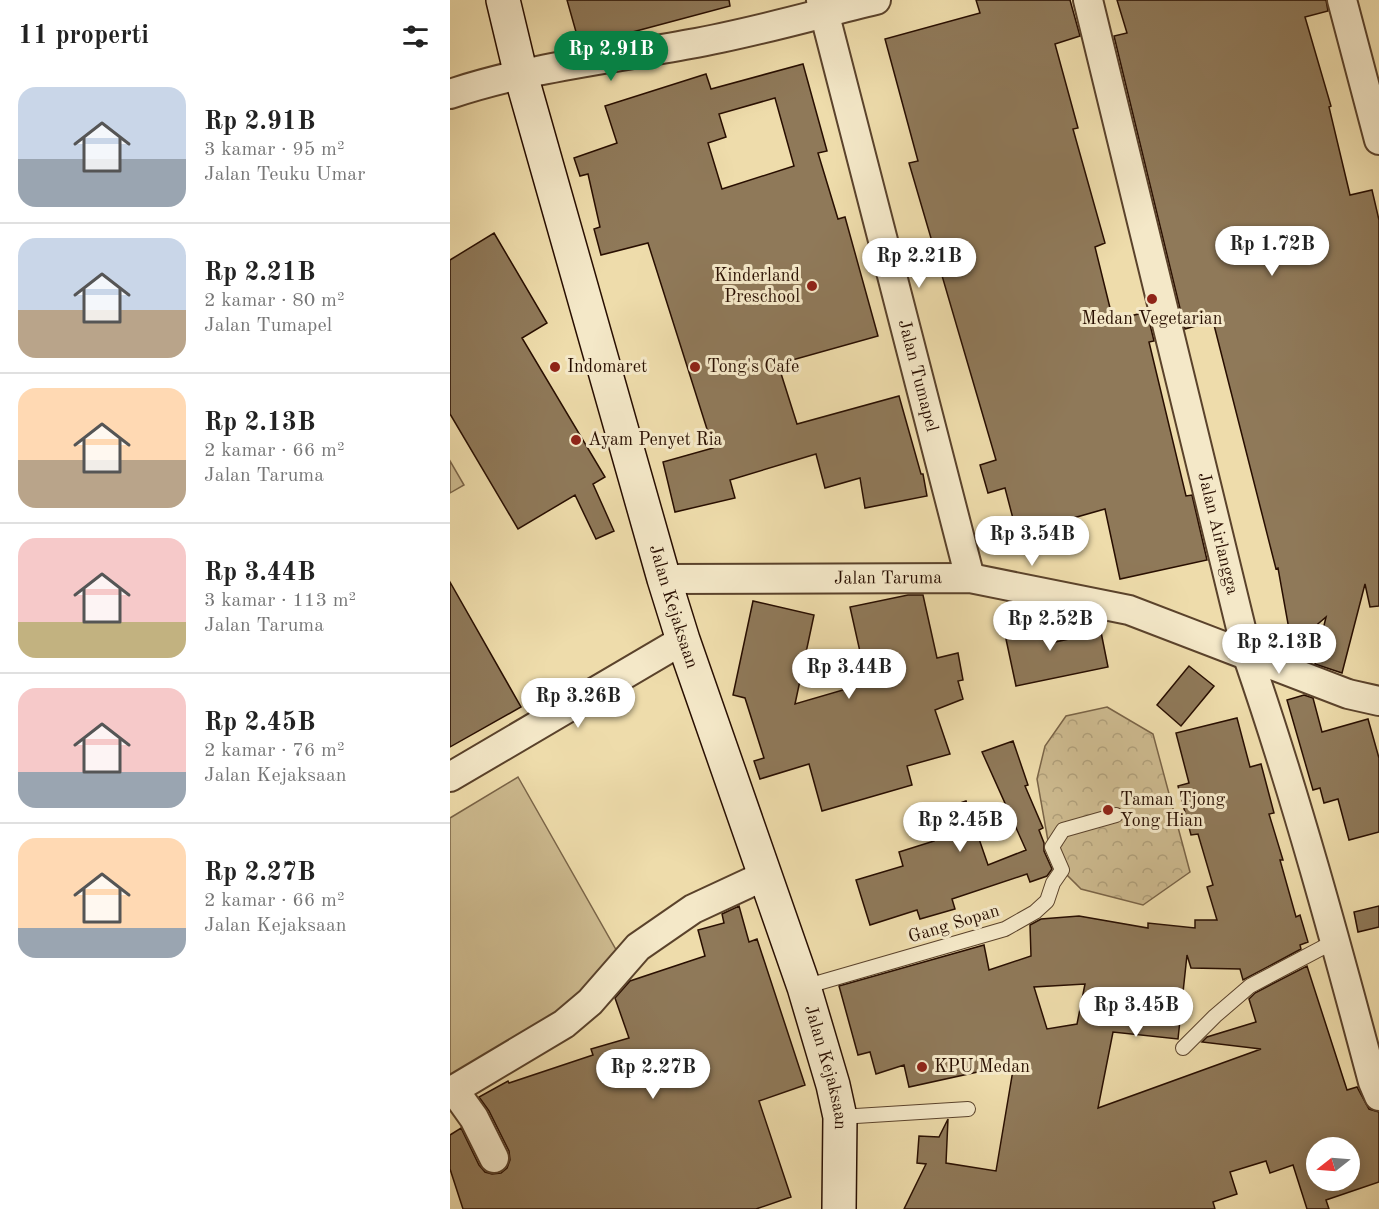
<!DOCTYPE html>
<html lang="id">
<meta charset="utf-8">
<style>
:root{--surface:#fff;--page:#f2f2f2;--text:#222;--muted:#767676;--line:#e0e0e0;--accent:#0b8043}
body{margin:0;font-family:"Old Standard TT",serif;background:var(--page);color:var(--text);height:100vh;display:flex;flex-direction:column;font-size:22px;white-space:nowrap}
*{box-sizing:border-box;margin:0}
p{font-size:20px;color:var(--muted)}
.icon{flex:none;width:33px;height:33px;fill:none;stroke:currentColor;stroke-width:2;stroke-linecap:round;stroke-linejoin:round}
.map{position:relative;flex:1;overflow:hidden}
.drawer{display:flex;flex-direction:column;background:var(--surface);width:450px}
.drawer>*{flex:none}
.needle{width:39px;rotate:253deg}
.fabs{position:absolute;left:856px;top:1137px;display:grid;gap:12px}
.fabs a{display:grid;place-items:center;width:54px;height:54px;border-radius:50%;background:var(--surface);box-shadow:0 3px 15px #0003;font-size:30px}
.price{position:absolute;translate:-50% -51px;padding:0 14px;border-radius:21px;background:#fff;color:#222;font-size:20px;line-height:39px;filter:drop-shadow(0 2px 3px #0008)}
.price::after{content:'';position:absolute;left:50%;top:36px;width:18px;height:14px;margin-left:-9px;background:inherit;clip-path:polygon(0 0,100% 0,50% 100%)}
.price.active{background:var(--accent);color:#fff}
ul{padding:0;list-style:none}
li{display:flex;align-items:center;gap:18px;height:150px;padding:0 18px}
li+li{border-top:2px solid var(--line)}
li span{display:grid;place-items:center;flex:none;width:168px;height:120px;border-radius:18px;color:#555}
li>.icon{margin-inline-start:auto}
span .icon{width:72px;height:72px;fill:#fffc;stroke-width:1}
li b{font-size:26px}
h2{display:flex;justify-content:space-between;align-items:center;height:72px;padding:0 18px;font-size:26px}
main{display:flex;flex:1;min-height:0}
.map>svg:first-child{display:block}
.grass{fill:#ccb98e;stroke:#7a6447;stroke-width:1.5}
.park{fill:url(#park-crowns);stroke:#7a6447;stroke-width:1.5}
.building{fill:#8f7959;stroke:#280e00;stroke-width:1.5;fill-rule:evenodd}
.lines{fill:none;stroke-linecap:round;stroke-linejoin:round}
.lane-casing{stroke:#5a422b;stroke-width:16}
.street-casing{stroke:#5a422b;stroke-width:32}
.secondary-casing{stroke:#280e00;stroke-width:36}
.lane{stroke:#f4e8c8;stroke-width:14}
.street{stroke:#f4e8c8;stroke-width:28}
.secondary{stroke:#f4e8c8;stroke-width:33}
.poi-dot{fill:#8f2418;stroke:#f4e8c8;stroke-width:2}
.labels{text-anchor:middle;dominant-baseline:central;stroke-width:6;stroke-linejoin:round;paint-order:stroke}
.poi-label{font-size:18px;fill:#280e00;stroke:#f4e8c8;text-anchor:start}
.street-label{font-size:18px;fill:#280e00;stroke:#f4e8c8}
</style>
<main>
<section class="drawer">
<h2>11 properti<svg class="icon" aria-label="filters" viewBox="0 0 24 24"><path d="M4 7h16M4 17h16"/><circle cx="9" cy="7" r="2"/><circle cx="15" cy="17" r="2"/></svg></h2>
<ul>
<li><span style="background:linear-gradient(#c9d6e8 60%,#9aa5b1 0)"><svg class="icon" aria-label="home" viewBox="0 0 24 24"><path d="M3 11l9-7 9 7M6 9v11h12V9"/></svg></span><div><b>Rp 2.91B</b><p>3 kamar · 95 m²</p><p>Jalan Teuku Umar</p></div></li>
<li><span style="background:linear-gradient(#c9d6e8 60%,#b9a48a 0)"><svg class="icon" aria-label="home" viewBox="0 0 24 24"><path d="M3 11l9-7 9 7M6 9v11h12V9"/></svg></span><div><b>Rp 2.21B</b><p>2 kamar · 80 m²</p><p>Jalan Tumapel</p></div></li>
<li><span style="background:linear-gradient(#ffd9b3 60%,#b9a48a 0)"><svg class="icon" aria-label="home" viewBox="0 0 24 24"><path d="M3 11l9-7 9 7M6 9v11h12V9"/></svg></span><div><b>Rp 2.13B</b><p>2 kamar · 66 m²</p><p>Jalan Taruma</p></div></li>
<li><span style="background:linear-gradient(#f6c9c9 70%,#c2b280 0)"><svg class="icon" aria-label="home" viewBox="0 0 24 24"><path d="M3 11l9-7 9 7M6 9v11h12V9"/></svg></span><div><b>Rp 3.44B</b><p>3 kamar · 113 m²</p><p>Jalan Taruma</p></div></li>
<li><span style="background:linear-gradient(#f6c9c9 70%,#9aa5b1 0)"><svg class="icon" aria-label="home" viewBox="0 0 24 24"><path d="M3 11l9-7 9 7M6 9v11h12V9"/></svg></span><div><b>Rp 2.45B</b><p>2 kamar · 76 m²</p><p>Jalan Kejaksaan</p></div></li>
<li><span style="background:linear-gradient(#ffd9b3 75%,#9aa5b1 0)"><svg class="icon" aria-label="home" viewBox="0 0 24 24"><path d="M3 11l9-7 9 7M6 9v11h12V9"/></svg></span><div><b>Rp 2.27B</b><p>2 kamar · 66 m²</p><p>Jalan Kejaksaan</p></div></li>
</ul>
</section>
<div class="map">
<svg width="929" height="1209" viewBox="0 0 929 1209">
<defs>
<pattern id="park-crowns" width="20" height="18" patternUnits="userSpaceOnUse" patternTransform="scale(1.5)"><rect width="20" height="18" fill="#ccb98e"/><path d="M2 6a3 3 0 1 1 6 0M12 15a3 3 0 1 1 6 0" fill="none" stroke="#af9e79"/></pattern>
</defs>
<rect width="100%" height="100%" fill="#eedcab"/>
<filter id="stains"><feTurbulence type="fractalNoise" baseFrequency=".00333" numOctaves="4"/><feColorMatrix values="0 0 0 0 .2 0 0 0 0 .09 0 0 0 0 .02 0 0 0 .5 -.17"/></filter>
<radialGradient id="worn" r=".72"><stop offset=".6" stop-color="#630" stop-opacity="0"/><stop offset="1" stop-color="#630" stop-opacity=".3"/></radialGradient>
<path class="grass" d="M0,461L14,485L0,493Z
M68,777L169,955L140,995L0,1078V818Z"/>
<path class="park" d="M657,707L703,734L740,872L693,905L631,889L612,870L598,841L587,779L595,746L616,716Z"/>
<path class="building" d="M117,0H279L280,6L130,46Z
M526,0H620L630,36L605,44L628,128L623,129L655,243L645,247L663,320L697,312L704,341L699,342L736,496L742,495L757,560L670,579L655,509L567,534L555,488L538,493L530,465L546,460L459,163L468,161L435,39L530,13Z
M667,0H876L878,11L855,17L881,106L879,107L900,195L922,190L929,220V606L920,607L915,584L892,673L865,664L876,617L842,646L828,568L826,569L763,321L735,329L664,36L677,33Z
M353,64L377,151L368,153L388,219L395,217L428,336L328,364L347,424L449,396L471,474H473L477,496L415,508L410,478L375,488L366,454L280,480L285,498L225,512L213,462L263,448L198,243L151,255L144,229L150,227L138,174L130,176L124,158L167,143L155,106L256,74L261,89ZM325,98L344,166L272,189L258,143L276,137L269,114Z
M44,233L97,323L72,338L155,477L143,484L164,531L146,539L125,495L68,529L0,414V260Z
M0,582L71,707L0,747Z
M458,595H473L487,658L508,653L513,680L508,681L513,699L485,710L500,754L457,766L462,785L372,811L359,764L310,779L304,761L314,758L295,698L283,695L303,601L364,615L345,704L417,683L400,607Z
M600,615L605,642L651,632L658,667L566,686L553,625Z
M739,666L764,686L731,726L707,705Z
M854,695L863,698L872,732L918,719L929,758V832L899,840L888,799L874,803L870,788L863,790L837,700Z
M787,718L800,767L811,764L824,813L819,814L833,860H830L846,917L850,915L858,942L850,945L851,949L793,980L790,969L741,968L737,955L728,1039L663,1032L648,1108L811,1049L752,1042L757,1037L806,1022L799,999L805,993L857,966L897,1090L907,1087L919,1109L929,1112V1182L876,1200L879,1209H857L843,1165L820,1173L816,1161L780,1172L787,1194L763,1202L765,1209H454L476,1164L467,1163L469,1136L489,1137L498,1119L496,1163L546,1171L564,1064L459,1087L454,1065L426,1074L420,1052L408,1055L389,986L534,945L539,970L581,956L580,925L591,919L629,916L698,928V923L745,928V920H767L757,887L763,885L748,834L741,835L728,786L739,783L726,733ZM635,984L627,1024L597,1029L584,987ZM867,1148H900V1180H867Z
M563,741L578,785L575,786L593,828L589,830L594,843V851L602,869L597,876L580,882L577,874L502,899L505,909L470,919L467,910L420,925L406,880L453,866L449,852L484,841L475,815L516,801L538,865L576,850L532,752Z
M289,906L299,942L307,939L355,1085L309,1101L341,1197L306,1209H13L0,1169V1135L11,1128L29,1165L35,1172L42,1174L51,1173L57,1168L60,1160L59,1151L39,1111L29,1097L58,1081L59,1083L143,1055L141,1049L179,1038L165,998L180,981L255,956L248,930L274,923L272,914Z
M929,906V927L908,932L904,912Z"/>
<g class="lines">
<g class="lane-casing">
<path id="lane" d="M354,987L555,929L585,912L597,901L603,883L612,870L602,847L613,830L666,815
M733,1048L765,1016L800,986L885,941
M390,1117L518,1109"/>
</g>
<g class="street-casing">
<g id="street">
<path id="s1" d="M371,0L520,578"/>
<path id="s2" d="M638,0L798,657C846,796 885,939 923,1082L929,1096"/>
<path d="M892,0L929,140"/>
<path d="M0,94C77,68 160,59 240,44C303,33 364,15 426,0"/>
<path id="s3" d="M214,579L520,578L679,610L898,694L929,701"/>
<path d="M0,777L233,640"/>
<path d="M4,1090L24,1118L44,1158"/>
<path d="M0,1092L114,1024L140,1002L188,947L243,909L314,876"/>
</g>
</g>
<g class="secondary-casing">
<g id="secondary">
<path id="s4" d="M53,0L71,75L214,579L233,640L354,987L383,1085L390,1117L389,1209"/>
</g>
</g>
<use href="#lane" class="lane"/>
<use href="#street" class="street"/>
<use href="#secondary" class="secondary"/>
</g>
<g class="poi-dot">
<circle cx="362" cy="286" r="6"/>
<circle cx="702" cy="299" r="6"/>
<circle cx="105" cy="367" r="6"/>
<circle cx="245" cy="367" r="6"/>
<circle cx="126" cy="440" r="6"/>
<circle cx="658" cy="810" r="6"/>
<circle cx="472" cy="1067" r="6"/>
</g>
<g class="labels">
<g class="poi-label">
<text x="350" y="276" text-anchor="end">Kinderland<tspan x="350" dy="21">Preschool</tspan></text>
<text x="702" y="319" text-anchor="middle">Medan Vegetarian</text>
<text x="117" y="367">Indomaret</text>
<text x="257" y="367">Tong's Cafe</text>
<text x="138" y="440">Ayam Penyet Ria</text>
<text x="670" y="800">Taman Tjong<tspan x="670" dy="21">Yong Hian</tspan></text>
<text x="484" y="1067">KPU Medan</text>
</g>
<g class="street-label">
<text stroke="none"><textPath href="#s1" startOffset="388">Jalan Tumapel</textPath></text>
<text stroke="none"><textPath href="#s2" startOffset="549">Jalan Airlangga</textPath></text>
<text stroke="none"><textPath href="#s3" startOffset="224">Jalan Taruma</textPath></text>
<text stroke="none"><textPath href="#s4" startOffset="630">Jalan Kejaksaan</textPath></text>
<text transform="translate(504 924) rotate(-17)">Gang Sopan</text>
<text stroke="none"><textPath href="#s4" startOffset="1116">Jalan Kejaksaan</textPath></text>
</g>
</g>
<rect width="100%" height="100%" filter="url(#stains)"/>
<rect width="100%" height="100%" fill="url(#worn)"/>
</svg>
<div class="fabs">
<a><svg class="needle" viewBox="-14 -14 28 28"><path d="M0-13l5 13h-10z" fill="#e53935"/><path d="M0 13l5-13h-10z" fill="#767676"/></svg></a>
</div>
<b class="price active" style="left:161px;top:82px">Rp 2.91B</b>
<b class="price" style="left:822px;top:277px">Rp 1.72B</b>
<b class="price" style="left:469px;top:289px">Rp 2.21B</b>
<b class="price" style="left:582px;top:567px">Rp 3.54B</b>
<b class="price" style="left:600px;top:652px">Rp 2.52B</b>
<b class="price" style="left:829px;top:675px">Rp 2.13B</b>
<b class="price" style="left:399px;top:700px">Rp 3.44B</b>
<b class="price" style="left:128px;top:729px">Rp 3.26B</b>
<b class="price" style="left:510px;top:853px">Rp 2.45B</b>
<b class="price" style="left:686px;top:1038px">Rp 3.45B</b>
<b class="price" style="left:203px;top:1100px">Rp 2.27B</b>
</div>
</main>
